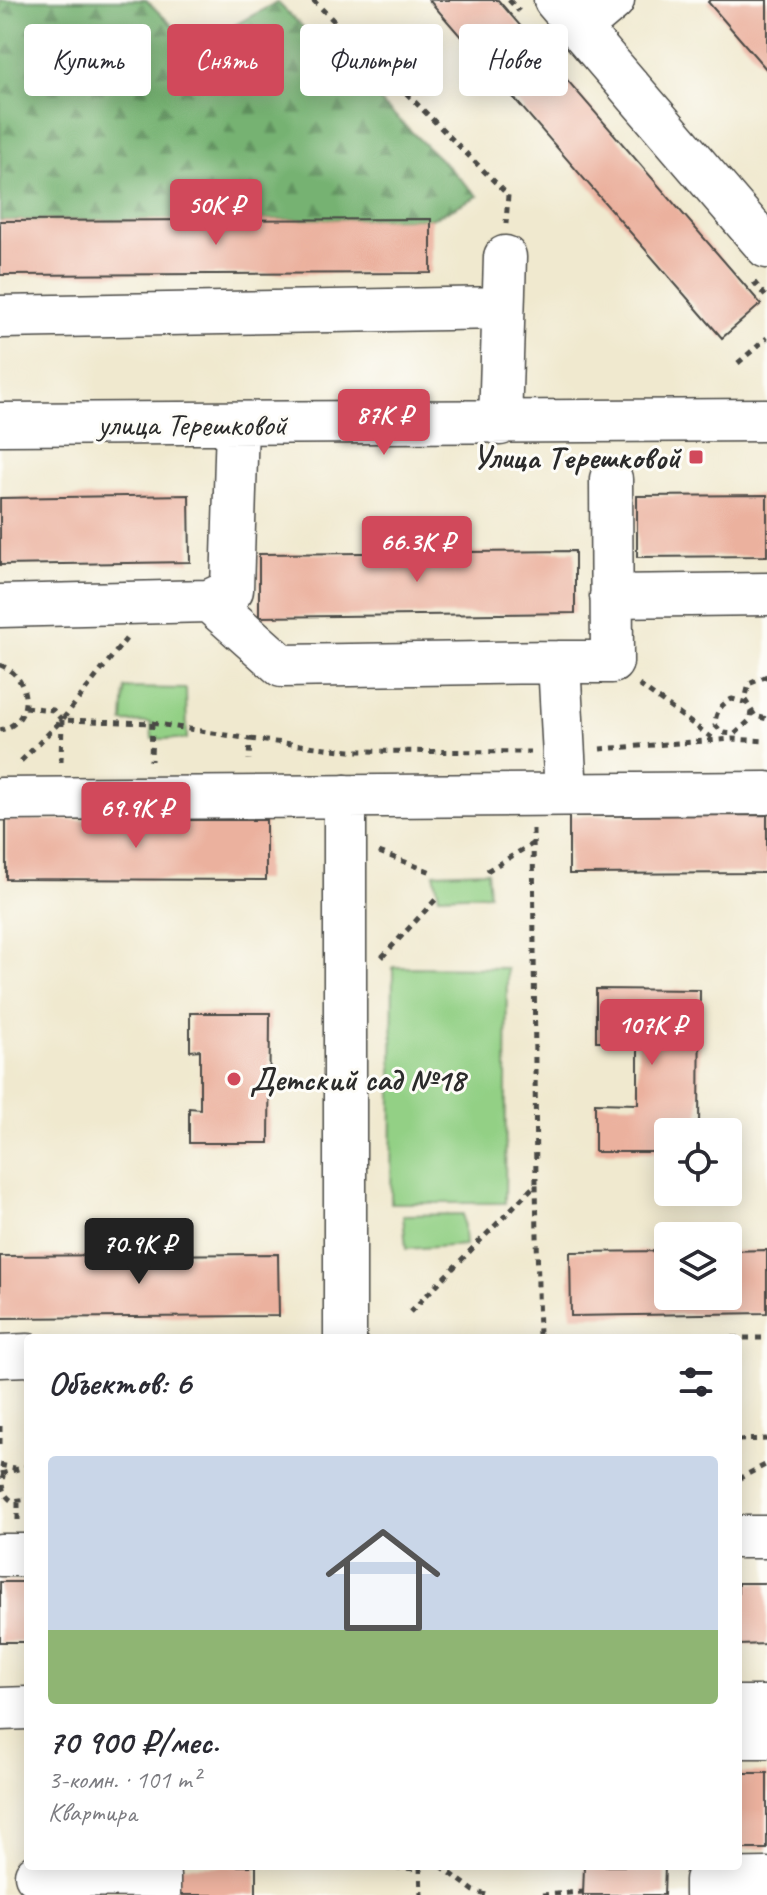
<!DOCTYPE html>
<html lang="ru">
<meta charset="utf-8">
<style>
:root{--surface:#fff;--page:#f2f2f3;--text:#2b2b33;--muted:#7c7c81;--line:#e1e1e2;--accent:#d1495b}
body{margin:0;font-family:Caveat,sans-serif;background:var(--page);color:var(--text);height:100vh;display:flex;flex-direction:column;font-size:30px;white-space:nowrap}
*{box-sizing:border-box;margin:0}
p{font-size:26px;color:var(--muted)}
.icon{flex:none;width:44px;height:44px;fill:none;stroke:currentColor;stroke-width:2;stroke-linecap:round;stroke-linejoin:round}
.map{position:relative;flex:1;overflow:hidden}
.details{position:absolute;left:24px;top:1334px;width:718px;height:536px;display:flex;flex-direction:column;background:var(--surface);border-radius:8px;box-shadow:0 4px 20px #0003}
.details>*{flex:none}
.hud{position:absolute;left:24px;top:24px;width:720px;height:72px;display:flex;gap:16px}
.fabs{position:absolute;left:654px;top:1118px;display:grid;gap:16px}
.fabs a{display:grid;place-items:center;width:88px;height:88px;border-radius:8px;background:var(--surface);box-shadow:0 4px 20px #0003;font-size:40px}
.price{position:absolute;translate:-50% -68px;padding:0 18px;border-radius:8px;background:var(--accent);color:#fff;font-size:26px;line-height:52px;filter:drop-shadow(0 2px 4px #0008)}
.price::after{content:'';position:absolute;left:50%;top:48px;width:24px;height:18px;margin-left:-12px;background:inherit;clip-path:polygon(0 0,100% 0,50% 100%)}
.price.on{background:#222;color:#fff}
ul{padding:0;list-style:none}
li{display:grid;align-content:center;gap:16px;height:424px;padding:0 24px}
li+li{border-top:2px solid var(--line)}
li span{display:grid;place-items:center;height:248px;border-radius:8px;color:#555}
li>.icon{margin-inline-start:auto}
span .icon{width:144px;height:144px;fill:#fffc;stroke-width:1}
li b{font-size:34px}
h2{display:flex;justify-content:space-between;align-items:center;height:96px;padding:0 24px;font-size:34px}
.chip{padding:0 28px;border-radius:8px;background:var(--surface);box-shadow:0 4px 20px #0003;font-size:28px;line-height:72px}
.chip.on{background:var(--accent);color:#fff}
.map>svg:first-child{display:block}
.forest{fill:url(#forest-firs);stroke:#506e4e;stroke-width:2}
.park{fill:#93d085;stroke:#5f7e58;stroke-width:2}
.building{fill:#ebb19e}
.lines{fill:none;stroke-linecap:round;stroke-linejoin:round}
.minor-casing{stroke:#494844;stroke-width:45}
.path{stroke:#494844;stroke-width:5;stroke-dasharray:6 6;stroke-linecap:butt}
.minor{stroke:#fff;stroke-width:42}
.poi-dot{fill:#d1495b;stroke:#fdfcf7;stroke-width:3}
.labels{text-anchor:middle;dominant-baseline:central;stroke-width:6;stroke-linejoin:round;paint-order:stroke}
.street-label{font-size:32px;fill:#2b2b2b;stroke:#fdfcf7}
.poi-label{font-size:32px;font-weight:bold;fill:#2b2b2b;stroke:#fdfcf7;text-anchor:end}
</style>
<div class="map">
<svg width="767" height="1895" viewBox="0 0 767 1895">
<defs>
<pattern id="forest-firs" width="22" height="20" patternUnits="userSpaceOnUse" patternTransform="scale(2)"><rect width="22" height="20" fill="#76b272"/><path d="M5 1l3.5 6h-7zM16 11l3.5 6h-7z" fill="#61915e"/></pattern>
</defs>
<rect width="100%" height="100%" fill="#fdfcf7"/>
<filter id="ink" filterUnits="userSpaceOnUse"><feTurbulence type="fractalNoise" baseFrequency=".0125" numOctaves="2"/><feDisplacementMap in="SourceGraphic" scale="16" xChannelSelector="R" yChannelSelector="G"/><feConvolveMatrix kernelMatrix="1 2 1 2 8 2 1 2 1" color-interpolation-filters="sRGB"/></filter>
<filter id="wash" filterUnits="userSpaceOnUse"><feTurbulence type="fractalNoise" baseFrequency=".006" numOctaves="4" result="noise"/><feDisplacementMap in="SourceGraphic" scale="32" xChannelSelector="R" yChannelSelector="G"/><feGaussianBlur stdDeviation="1.8" result="paint"/><feColorMatrix in="noise" values="0 0 0 0 0 0 0 0 0 0 0 0 0 0 0 0 0 1.4 0 .05"/><feComposite in="paint" operator="in"/></filter>
<g filter="url(#wash)">
<rect width="100%" height="100%" fill="#f0e9cf"/>
<path class="forest" d="M0,0H146L195,47L277,2L478,196L431,219L0,221Z"/>
<path class="park" d="M125,688L186,689L187,739H152L151,723L123,722Z
M487,871L489,894L439,896L434,873Z
M393,967L507,968L505,1203H391Z
M463,1214L465,1245L406,1249L403,1215Z"/>
<g id="blocks">
<path class="building" d="M429,0H498L761,304L722,338Z
M710,0H767V70L708,2Z
M431,219V273L0,275V221Z
M189,495L190,562L0,565V498Z
M767,495V556L637,557V496Z
M575,551V613L259,617V554Z
M767,815V873L569,874V816Z
M6,820H266V880L6,879Z
M596,989L700,990L699,1132H668V1152H595V1103L638,1104V1041H596Z
M190,1013H270L269,1143H189V1108L200,1109V1050L190,1051Z
M767,1250V1313L571,1316L570,1252L668,1251V1296H728V1251Z
M278,1254L279,1316L0,1318V1256Z
M0,1582H28V1642H0Z
M738,1583H767V1644L738,1645Z
M738,1773H767V1849H738Z
M178,1866H256V1895H178Z
M584,1866H665L664,1895H583Z"/>
</g>
</g>
<g filter="url(#ink)">
<use href="#blocks" fill-opacity="0" stroke="#494844" stroke-width="2"/>
<g class="lines">
<g class="minor-casing">
<path id="minor" d="M555,0L767,247
M580,28L613,0
M0,317L503,308
M0,424L767,420
M500,424L505,257
M611,596L767,594
M209,601L282,666L559,662
M0,606L209,601L232,590L237,424
M566,794L559,662H612L611,479
M345,796V1338
M0,799L767,793
M0,1356L28,1355
M738,1537H767
M0,1555H28
M738,1707H767
M0,1709L28,1708
M738,1737H767
M36,1875L159,1876V1895
M706,1895V1880L767,1879"/>
</g>
<path class="path" d="M313,0L508,195L506,224
M509,0L519,11
M754,282L767,298
M738,363L767,338
M0,665C31,676 36,722 0,730
M767,676L749,684L745,700L755,716L767,719
M639,685L715,740
M747,703L732,699C721,704 715,713 715,725L723,733L735,734L749,721L751,712
M25,707L53,710L62,720
M152,723L250,739L249,760
M250,739L350,751L530,752
M600,749L732,739L767,741
M21,761L62,720L126,639
M61,762L62,720L152,723L151,761
M533,829L536,1184
M379,852L434,873
M487,871L532,844
M382,957L439,896
M410,1312L536,1184L539,1338
M732,1338H767
M0,1426V1445
M738,1440L767,1439
M0,1465L15,1468
M4,1473C0,1484 2,1494 12,1501L28,1499
M1,1474L28,1466
M738,1479L767,1464
M18,1520V1501
M359,1866L420,1869
M441,1866L474,1891L486,1895
M420,1867L421,1895
M542,1895L583,1892"/>
<use href="#minor" class="minor"/>
</g>
</g>
<g class="poi-dot">
<rect x="688" y="449" width="16" height="16" rx="4"/>
<circle cx="234" cy="1079" r="8"/>
</g>
<g class="labels">
<g class="street-label">
<text x="192" y="424">улица Терешковой</text>
</g>
<g class="poi-label">
<text x="680" y="457">Улица Терешковой</text>
<text x="250" y="1079" text-anchor="start">Детский сад №18</text>
</g>
</g>
</svg>
<div class="fabs">
<a><svg class="icon" aria-label="locate" viewBox="0 0 24 24"><circle cx="12" cy="12" r="6"/><path d="M12 2v4M12 18v4M2 12h4M18 12h4"/></svg></a>
<a><svg class="icon" aria-label="layers" viewBox="0 0 24 24"><path d="M12 4l9 5-9 5-9-5zM3 14l9 5 9-5"/></svg></a>
</div>
<b class="price" style="left:216px;top:247px">50K ₽</b>
<b class="price" style="left:384px;top:457px">87K ₽</b>
<b class="price" style="left:417px;top:584px">66.3K ₽</b>
<b class="price" style="left:136px;top:850px">69.9K ₽</b>
<b class="price" style="left:652px;top:1067px">107K ₽</b>
<b class="price on" style="left:139px;top:1286px">70.9K ₽</b>
<div class="hud">
<a class="chip">Купить</a>
<a class="chip on">Снять</a>
<a class="chip">Фильтры</a>
<a class="chip">Новое</a>
</div>
<section class="details">
<h2>Объектов: 6<svg class="icon" aria-label="filters" viewBox="0 0 24 24"><path d="M4 7h16M4 17h16"/><circle cx="9" cy="7" r="2"/><circle cx="15" cy="17" r="2"/></svg></h2>
<ul>
<li><span style="background:linear-gradient(#c9d6e8 70%,#8fb573 0)"><svg class="icon" aria-label="home" viewBox="0 0 24 24"><path d="M3 11l9-7 9 7M6 9v11h12V9"/></svg></span><div><b>70 900 ₽/мес.</b><p>3-комн. · 101 m²</p><p>Квартира</p></div></li>
</ul>
</section>
</div>
